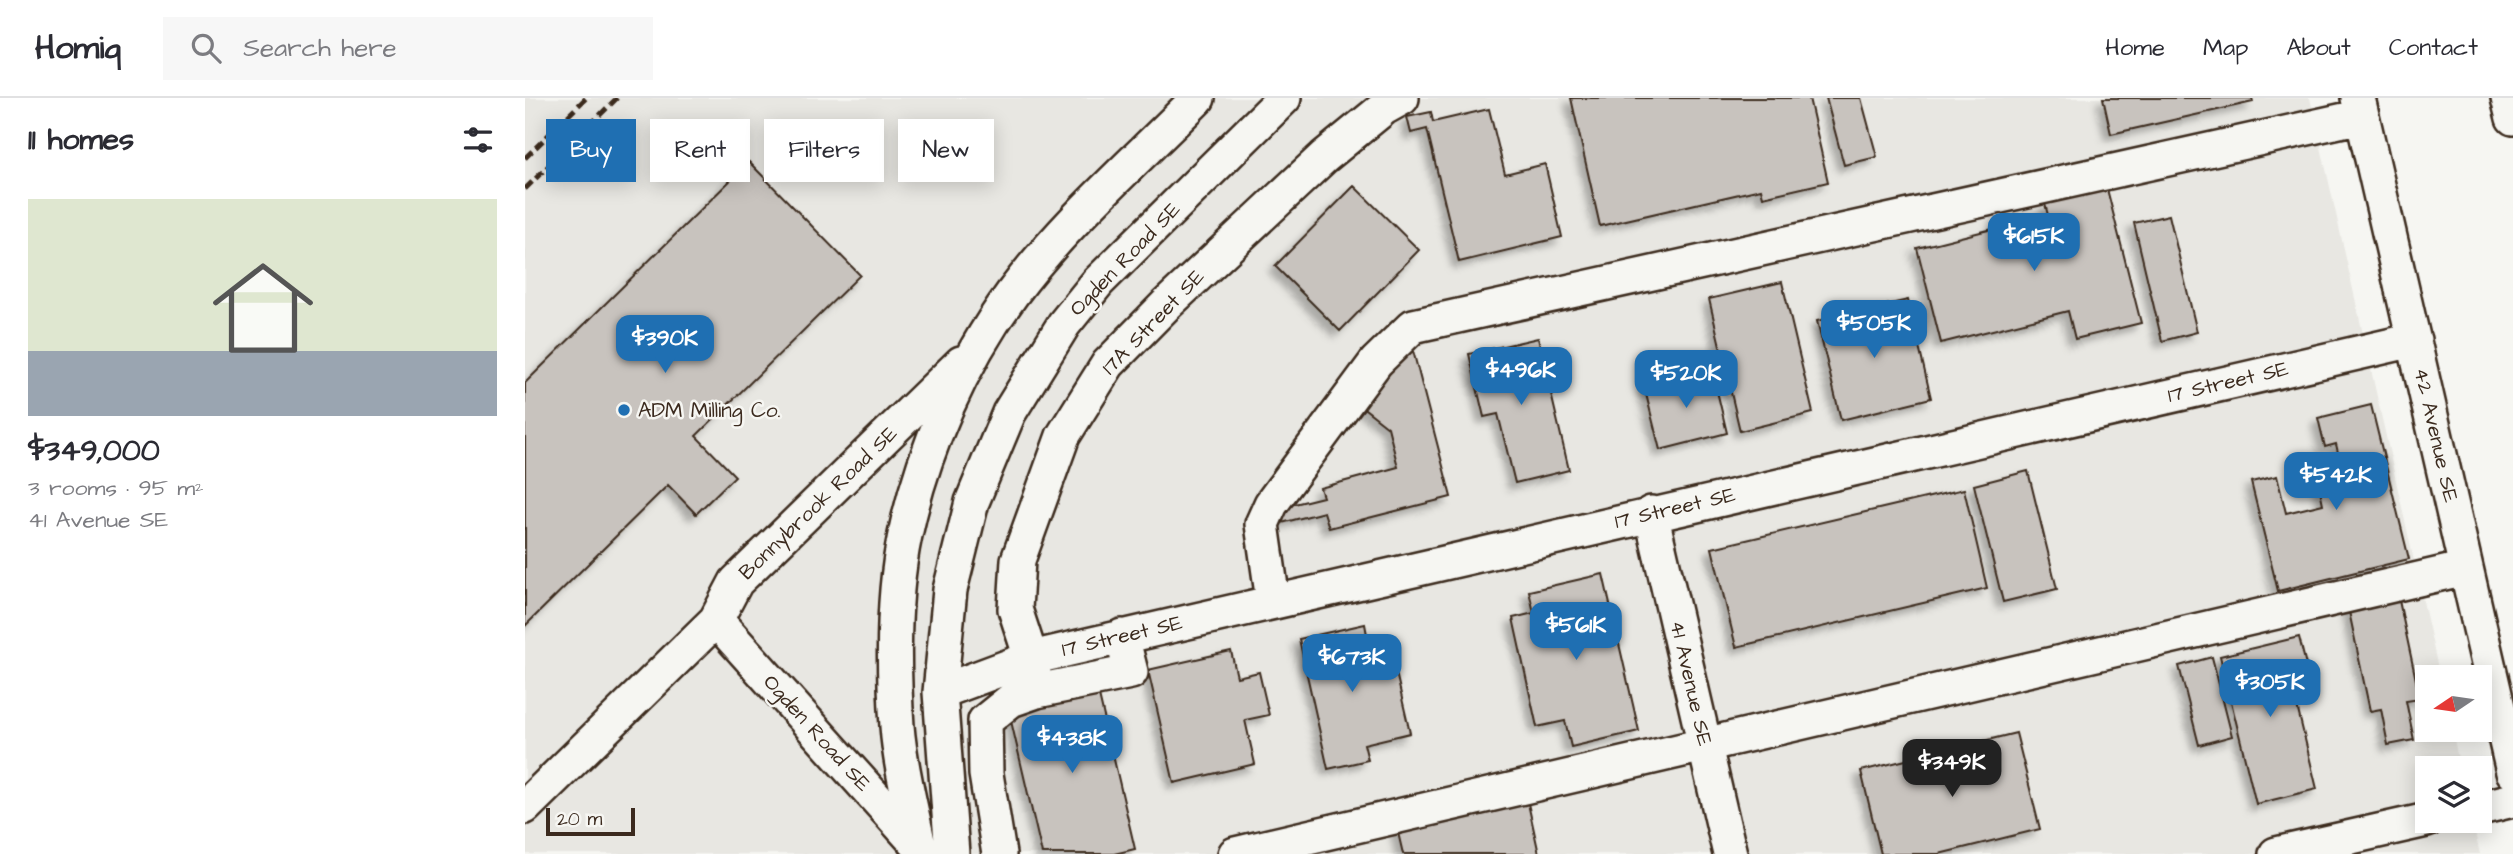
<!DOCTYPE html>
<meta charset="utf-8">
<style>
:root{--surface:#fff;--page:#f7f7f7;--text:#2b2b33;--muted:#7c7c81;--line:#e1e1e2;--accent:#1f6fb2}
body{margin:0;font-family:"Architects Daughter",sans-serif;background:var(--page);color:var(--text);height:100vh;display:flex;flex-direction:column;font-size:26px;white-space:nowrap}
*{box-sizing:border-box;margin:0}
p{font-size:23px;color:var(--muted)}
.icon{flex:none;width:38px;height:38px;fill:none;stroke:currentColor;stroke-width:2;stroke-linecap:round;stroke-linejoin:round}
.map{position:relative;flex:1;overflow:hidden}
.sheet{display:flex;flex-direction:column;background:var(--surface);width:525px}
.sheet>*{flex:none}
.banner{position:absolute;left:21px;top:21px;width:665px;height:63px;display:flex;gap:14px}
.needle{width:46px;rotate:257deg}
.tools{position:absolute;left:1890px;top:567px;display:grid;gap:14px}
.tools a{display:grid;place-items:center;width:77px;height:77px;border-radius:0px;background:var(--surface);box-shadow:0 4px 18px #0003;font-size:35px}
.scale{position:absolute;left:21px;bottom:18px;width:89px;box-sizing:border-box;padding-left:7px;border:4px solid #3b2a1e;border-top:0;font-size:19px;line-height:24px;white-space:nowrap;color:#3b2a1e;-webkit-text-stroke:5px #f6f6f2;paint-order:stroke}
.price{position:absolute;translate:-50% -60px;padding:0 16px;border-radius:14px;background:var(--accent);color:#fff;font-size:23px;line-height:46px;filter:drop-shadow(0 2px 4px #0008)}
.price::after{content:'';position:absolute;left:50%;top:42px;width:21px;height:16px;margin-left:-10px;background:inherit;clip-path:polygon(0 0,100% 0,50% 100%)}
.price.active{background:#222;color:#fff}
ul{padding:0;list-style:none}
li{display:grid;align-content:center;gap:14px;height:371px;padding:0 28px}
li+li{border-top:2px solid var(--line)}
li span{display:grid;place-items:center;height:217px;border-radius:0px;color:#555}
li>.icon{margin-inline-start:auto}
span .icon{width:126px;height:126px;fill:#fffc;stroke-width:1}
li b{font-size:30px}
h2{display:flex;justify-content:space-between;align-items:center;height:84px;padding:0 28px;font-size:30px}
.pill{padding:0 24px;border-radius:0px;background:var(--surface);box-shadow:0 4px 18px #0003;font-size:24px;line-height:63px}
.pill.active{background:var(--accent);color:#fff}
header{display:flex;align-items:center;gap:42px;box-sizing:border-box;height:98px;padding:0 35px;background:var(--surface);border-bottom:2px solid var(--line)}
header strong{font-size:33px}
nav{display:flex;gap:38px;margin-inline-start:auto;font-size:24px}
.search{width:490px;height:63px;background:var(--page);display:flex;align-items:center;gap:18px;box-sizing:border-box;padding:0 24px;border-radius:0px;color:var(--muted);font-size:26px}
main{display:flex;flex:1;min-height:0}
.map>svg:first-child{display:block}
.built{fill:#e8e7e2}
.building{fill:#c8c3be;stroke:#3b2a1e;stroke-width:2;filter:url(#shadow)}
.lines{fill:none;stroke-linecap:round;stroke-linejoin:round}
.minor-casing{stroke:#3b2a1e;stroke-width:38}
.minor{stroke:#f6f6f2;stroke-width:33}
.rail{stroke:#3b2a1e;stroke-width:5;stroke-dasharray:10 5;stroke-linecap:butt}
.poi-dot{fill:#1f6fb2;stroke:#f6f6f2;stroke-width:2.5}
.labels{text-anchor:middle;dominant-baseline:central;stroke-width:5;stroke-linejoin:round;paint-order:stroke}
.street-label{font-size:21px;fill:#3b2a1e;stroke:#f6f6f2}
.poi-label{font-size:21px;fill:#3b2a1e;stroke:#f6f6f2;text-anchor:start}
</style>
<header>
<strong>Homiq</strong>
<div class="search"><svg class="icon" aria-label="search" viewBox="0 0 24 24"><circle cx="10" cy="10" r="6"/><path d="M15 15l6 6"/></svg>Search here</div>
<nav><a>Home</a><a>Map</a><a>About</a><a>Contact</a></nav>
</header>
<main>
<section class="sheet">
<h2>11 homes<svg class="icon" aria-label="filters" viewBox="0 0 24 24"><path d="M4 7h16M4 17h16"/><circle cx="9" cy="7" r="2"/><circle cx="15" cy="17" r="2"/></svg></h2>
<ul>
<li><span style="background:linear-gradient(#dfe7d0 70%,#9aa5b1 0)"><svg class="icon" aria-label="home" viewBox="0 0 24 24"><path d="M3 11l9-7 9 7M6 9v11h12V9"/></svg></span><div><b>$349,000</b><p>3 rooms · 95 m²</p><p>41 Avenue SE</p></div></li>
</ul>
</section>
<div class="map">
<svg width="1988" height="756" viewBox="0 0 1988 756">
<defs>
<filter id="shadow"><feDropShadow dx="-6" dy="6" stdDeviation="3.5" flood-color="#0004"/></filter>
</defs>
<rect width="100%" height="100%" fill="#f6f6f2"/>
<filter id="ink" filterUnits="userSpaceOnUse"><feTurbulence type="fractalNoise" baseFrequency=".0143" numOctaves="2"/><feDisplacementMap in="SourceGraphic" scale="14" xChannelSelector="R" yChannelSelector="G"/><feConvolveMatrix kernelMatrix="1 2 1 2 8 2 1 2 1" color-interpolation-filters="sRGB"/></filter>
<g filter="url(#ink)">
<path class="built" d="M0,0H1785L1915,579H1902V632H1927L1935,670H1902V723H1947L1955,756H0Z"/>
<path class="building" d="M1046,0H1284L1303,84L1238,99L1236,91L1075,128Z
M1301,0H1336L1352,59L1319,67Z
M1578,0H1727L1728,4L1586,36Z
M964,11L980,76L1020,66L1037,139L934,164L902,31L886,35L882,19L906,14L908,24Z
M224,64L335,177L171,338L210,378L171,416L143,387L0,528V285Z
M829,88L894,152L815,233L750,168Z
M1582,91L1616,225L1550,241L1543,213L1416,245L1392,150L1523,117L1520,106Z
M1644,117L1672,234L1637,243L1609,125Z
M1257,184L1288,315L1215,333L1184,201Z
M1383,202L1406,300L1316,322L1292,223Z
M1013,240L1044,372L990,385L973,316L959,319L944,256Z
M885,241L926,399L804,430L799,414L749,427L745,412L798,399L795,390L873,369L863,329L835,307Z
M1187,272L1202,335L1135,352L1119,288Z
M1846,307L1884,461L1753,493L1726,384L1752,378L1761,415L1798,406L1794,387L1819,381L1811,346L1800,349L1793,320Z
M1503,373L1532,491L1478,504L1449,387Z
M1439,391L1462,490L1211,549L1187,450Z
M1078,476L1114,633L1046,649L1040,623L1012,629L988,520L1009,515L1004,493Z
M1872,493L1895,601L1881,603L1889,642L1863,647L1856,611L1845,613L1822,504Z
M840,526L846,558L866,553L885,635L839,646L843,662L803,671L774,541Z
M1774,539L1782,571L1764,575L1792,691L1731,706L1695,558Z
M706,553L712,579L734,574L744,617L720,622L730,666L649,685L623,572Z
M1687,559L1707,638L1674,647L1654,568Z
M572,589L610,751L589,756H517L483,610Z
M1491,635L1515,731L1414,756H1356L1336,673Z
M1001,696L1014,756H878L871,726Z"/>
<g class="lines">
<g class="minor-casing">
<path id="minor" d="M1833,0L1988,674
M1983,0L1988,20
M1126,415L1205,756
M748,503L737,426L746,406L851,264L888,228L1837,18
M191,522L393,747
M512,593L606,574L597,538
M415,594L506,560L1889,242
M0,709L191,522L211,484L436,265
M1955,710L1988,702
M399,756L394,748C386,709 375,668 372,628C368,567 367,497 380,437C398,352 436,266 487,196C540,124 611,63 673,0
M427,756L415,594L425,492L447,404L484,315L539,226L573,184L759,0
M474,756L461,676L460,623L486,602L512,593L506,560L490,511L493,462L538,338L583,266L641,207L799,59L859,10L877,0
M710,756L1941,470
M1751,756L1902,722"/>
</g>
<use href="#minor" class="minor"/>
<path class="rail" d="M0,60L61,0
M0,91L92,0"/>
</g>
</g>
<circle class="poi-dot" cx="99" cy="312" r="7"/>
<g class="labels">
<g class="street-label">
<text transform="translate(600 161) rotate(-46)">Ogden Road SE</text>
<text transform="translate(628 224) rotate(-46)">17A Street SE</text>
<text transform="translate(1703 284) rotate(-13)">17 Street SE</text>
<text transform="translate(1911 337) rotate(77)">42 Avenue SE</text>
<text transform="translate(293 405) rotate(-44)">Bonnybrook Road SE</text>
<text transform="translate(1150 410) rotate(-13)">17 Street SE</text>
<text transform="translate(597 538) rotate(-13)">17 Street SE</text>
<text transform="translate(1166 585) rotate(77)">41 Avenue SE</text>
<text transform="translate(292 635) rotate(48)">Ogden Road SE</text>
</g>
<g class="poi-label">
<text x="113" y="312">ADM Milling Co.</text>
</g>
</g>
</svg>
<div class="tools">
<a><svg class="needle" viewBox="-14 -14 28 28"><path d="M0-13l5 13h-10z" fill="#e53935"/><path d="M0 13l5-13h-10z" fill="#7c7c81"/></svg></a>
<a><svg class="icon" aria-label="layers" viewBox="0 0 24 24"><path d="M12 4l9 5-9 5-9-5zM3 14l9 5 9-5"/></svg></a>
</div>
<div class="scale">20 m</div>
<b class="price" style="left:1509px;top:175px">$615K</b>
<b class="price" style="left:1349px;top:262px">$505K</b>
<b class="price" style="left:140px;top:277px">$390K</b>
<b class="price" style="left:996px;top:309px">$496K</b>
<b class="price" style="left:1161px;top:312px">$520K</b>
<b class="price" style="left:1811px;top:414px">$542K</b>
<b class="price" style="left:1051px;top:564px">$561K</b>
<b class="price" style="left:827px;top:596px">$673K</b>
<b class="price" style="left:1745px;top:621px">$305K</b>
<b class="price" style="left:547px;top:677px">$438K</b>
<b class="price active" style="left:1427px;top:701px">$349K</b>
<div class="banner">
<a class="pill active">Buy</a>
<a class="pill">Rent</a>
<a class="pill">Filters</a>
<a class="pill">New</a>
</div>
</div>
</main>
